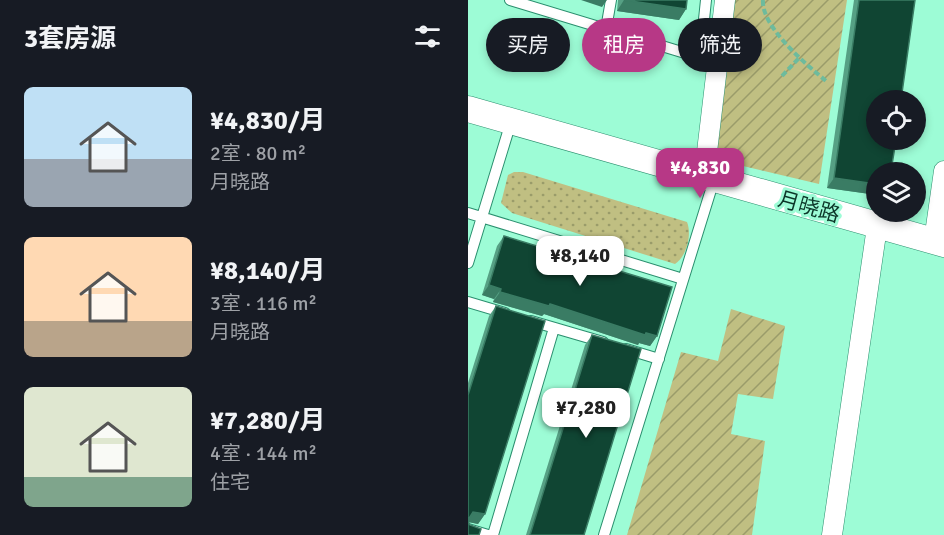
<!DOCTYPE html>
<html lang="zh">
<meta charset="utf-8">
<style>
:root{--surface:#171b24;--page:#20242c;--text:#f1f3f6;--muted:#9ea1a6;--accent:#b73886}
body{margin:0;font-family:Signika,"Noto Sans SC",sans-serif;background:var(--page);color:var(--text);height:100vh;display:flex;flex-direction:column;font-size:22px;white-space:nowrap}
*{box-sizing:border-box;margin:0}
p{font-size:20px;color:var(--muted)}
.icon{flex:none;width:33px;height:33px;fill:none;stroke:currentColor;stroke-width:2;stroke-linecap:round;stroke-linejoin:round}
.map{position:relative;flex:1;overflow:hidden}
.details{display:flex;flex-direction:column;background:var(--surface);width:468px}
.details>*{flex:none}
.top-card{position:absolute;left:18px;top:18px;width:368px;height:54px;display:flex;gap:12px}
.controls{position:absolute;left:398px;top:90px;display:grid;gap:12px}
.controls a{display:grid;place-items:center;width:60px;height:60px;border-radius:50%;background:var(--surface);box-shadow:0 3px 9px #0003;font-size:30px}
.price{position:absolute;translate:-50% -51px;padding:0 14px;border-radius:12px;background:#fff;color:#222;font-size:20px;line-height:39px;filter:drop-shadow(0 2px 3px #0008)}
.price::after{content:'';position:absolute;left:50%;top:36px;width:18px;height:14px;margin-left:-9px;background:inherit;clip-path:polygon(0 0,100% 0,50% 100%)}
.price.active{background:var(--accent);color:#fff}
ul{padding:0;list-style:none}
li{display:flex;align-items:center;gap:18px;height:150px;padding:0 24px}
li span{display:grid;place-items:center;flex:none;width:168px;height:120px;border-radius:9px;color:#555}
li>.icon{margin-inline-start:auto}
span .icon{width:72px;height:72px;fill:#fffc;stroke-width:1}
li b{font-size:26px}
h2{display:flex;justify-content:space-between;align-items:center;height:72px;padding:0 24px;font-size:26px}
.chip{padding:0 21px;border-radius:27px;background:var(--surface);box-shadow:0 3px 9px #0003;font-size:21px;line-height:54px}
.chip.active{background:var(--accent);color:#fff}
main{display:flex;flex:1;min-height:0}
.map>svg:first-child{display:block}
.grass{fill:url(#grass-dots)}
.garden{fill:url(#garden-furrows)}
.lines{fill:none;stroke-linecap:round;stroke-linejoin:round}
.service-casing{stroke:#2a8f6e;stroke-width:12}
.minor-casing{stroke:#2a8f6e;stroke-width:21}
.tertiary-casing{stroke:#2a8f6e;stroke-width:27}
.path{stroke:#6dbb9d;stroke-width:4;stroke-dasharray:6 3;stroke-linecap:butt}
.service{stroke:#fff;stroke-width:10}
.minor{stroke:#fff;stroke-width:20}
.tertiary{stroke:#fff;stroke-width:26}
.wall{fill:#56a084}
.shaded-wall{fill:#3a7c64}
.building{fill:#104533;stroke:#3a7c64;stroke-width:1.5}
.labels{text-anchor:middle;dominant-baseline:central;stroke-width:6;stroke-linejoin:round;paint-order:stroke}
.street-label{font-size:21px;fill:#0c3628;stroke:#9dfcd6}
</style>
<main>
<section class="details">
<h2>3套房源<svg class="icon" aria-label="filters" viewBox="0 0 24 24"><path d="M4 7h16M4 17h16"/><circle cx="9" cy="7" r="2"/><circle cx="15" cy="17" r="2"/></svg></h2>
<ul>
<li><span style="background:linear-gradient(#bfe0f5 60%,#9aa5b1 0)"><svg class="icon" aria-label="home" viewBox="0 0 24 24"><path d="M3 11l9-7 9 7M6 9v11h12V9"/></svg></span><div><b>¥4,830/月</b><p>2室 · 80 m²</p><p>月晓路</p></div></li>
<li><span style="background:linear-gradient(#ffd9b3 70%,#b9a48a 0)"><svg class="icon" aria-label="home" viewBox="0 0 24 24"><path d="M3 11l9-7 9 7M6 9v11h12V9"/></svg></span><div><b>¥8,140/月</b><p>3室 · 116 m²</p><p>月晓路</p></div></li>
<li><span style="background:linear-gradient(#dfe7d0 75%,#7fa58c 0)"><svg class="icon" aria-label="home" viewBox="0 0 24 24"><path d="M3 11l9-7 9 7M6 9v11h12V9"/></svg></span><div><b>¥7,280/月</b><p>4室 · 144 m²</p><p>住宅</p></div></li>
</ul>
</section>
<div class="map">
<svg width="476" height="535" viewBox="0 0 476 535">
<defs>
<pattern id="grass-dots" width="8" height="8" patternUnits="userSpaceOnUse" patternTransform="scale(1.5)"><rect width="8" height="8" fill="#c0bf82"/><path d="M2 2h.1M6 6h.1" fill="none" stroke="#9a9c6a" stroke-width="1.8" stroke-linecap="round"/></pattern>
<pattern id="garden-furrows" width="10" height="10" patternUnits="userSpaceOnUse" patternTransform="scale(1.5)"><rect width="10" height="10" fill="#c0bf82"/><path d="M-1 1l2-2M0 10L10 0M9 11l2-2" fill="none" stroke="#9a9c6a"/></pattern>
</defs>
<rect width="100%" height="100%" fill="#9dfcd6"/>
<path class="grass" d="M46,172H55L219,222C224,234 219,256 207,264L44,213L33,203L40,175Z"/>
<path class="garden" d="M264,0H379L351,184L246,159Z
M263,309L317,326L305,399L270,394L263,434L297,441L284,535H159L213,352L250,361Z"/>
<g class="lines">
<g class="service-casing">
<path id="service" d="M42,0L250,63
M138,29L143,0
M232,58L238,0
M0,213L215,279
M0,263L43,122
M0,302L37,313
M63,321L135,342
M158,349L191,359
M0,529L20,535
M25,535L86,328
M136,535L246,180"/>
</g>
<g class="minor-casing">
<path id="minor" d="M236,177L257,0
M466,241L476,171
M364,535L409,227"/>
</g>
<g class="tertiary-casing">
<path id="tertiary" d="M0,109L476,244"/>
</g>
<path class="path" d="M295,0C293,27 339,65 358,81
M314,76L331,58"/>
<use href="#service" class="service"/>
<use href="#minor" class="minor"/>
<use href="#tertiary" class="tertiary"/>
</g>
<path class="wall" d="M150,0H219L218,9L211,20L149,11Z
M386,0H447L402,194L359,188Z
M36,236L189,336L182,346L171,343L170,345L76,314L74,316L25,302L26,299L14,295L29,246Z
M28,306L17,514L10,524L1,522L0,535V383L21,316Z
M124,335L116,535H58L117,345Z"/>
<path class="shaded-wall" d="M113,0H139L134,7Z
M156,0L218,9L211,20L149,11Z
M366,178L408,184V188L402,194L359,188Z
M21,285L33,289L26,299L14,295Z
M32,292L82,304L189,336L182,346L171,343L170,345L76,314L74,316L25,302Z
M5,512L17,514L10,524L0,522V519Z"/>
<path class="building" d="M156,0H219L218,9Z
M391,0H447L433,100H408V140H428L423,171L422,172H408V184L366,178Z
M36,236L204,287L189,336L178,333L177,335L82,304L81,306L32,292L33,289L21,285Z
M28,306L77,321L17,514L5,512L0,520V395Z
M124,335L173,349L116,535H62Z
M0,521L2,525L13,529L11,535H0Z"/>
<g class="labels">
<g class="street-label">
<text transform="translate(341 207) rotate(16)">月晓路</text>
</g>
</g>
</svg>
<div class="controls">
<a><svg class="icon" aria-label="locate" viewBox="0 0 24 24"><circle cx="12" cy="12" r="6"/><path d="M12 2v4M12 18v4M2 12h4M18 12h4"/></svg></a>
<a><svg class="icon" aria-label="layers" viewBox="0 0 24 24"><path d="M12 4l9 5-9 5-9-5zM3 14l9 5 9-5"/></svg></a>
</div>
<b class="price active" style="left:232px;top:199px">¥4,830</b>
<b class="price" style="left:112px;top:287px">¥8,140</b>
<b class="price" style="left:118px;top:439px">¥7,280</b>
<div class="top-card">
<a class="chip">买房</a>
<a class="chip active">租房</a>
<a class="chip">筛选</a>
</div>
</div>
</main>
